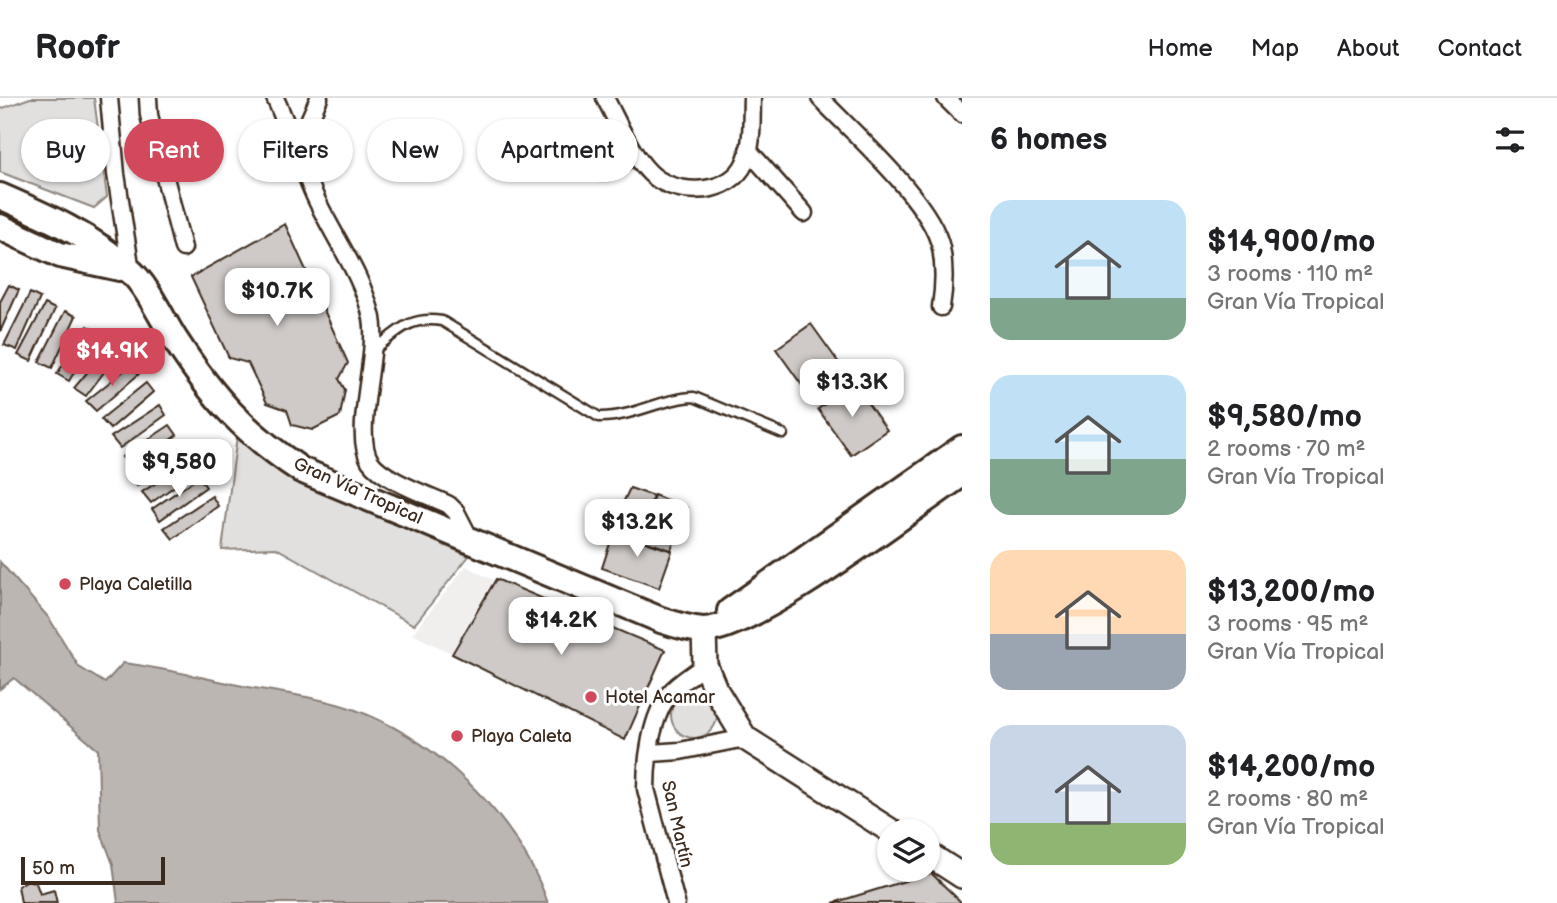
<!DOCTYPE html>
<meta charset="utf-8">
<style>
:root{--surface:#fff;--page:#f2f2f2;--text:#202124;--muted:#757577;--line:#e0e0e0;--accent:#d1495b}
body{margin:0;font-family:"Balsamiq Sans",sans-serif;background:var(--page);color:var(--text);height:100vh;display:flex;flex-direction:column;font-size:26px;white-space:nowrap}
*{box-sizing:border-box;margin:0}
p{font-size:23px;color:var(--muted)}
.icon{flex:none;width:38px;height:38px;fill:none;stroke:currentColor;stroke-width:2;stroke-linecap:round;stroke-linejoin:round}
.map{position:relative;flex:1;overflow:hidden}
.panel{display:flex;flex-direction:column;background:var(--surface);width:595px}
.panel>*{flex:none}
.guide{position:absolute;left:21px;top:21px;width:665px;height:63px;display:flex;gap:14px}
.tools{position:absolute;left:877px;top:721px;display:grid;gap:14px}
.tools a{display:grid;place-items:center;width:63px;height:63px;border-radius:50%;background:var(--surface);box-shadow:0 2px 5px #0004;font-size:35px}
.scale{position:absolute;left:21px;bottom:18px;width:144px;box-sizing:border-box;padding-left:7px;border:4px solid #3b2a1e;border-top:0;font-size:19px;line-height:24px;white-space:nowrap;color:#3b2a1e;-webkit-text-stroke:5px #fff;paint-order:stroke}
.price{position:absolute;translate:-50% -60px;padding:0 16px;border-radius:14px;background:#fff;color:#222;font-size:23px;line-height:46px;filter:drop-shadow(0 2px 4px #0008)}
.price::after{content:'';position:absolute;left:50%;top:42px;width:21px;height:16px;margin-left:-10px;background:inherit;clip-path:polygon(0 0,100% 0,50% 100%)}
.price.selected{background:var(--accent);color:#fff}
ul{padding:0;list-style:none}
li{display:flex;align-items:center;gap:21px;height:175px;padding:0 28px}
li span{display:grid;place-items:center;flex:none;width:196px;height:140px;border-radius:21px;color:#555}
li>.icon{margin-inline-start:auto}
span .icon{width:84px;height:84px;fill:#fffc;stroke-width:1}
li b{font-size:30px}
h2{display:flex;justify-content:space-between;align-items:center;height:84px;padding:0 28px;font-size:30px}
.tag{padding:0 24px;border-radius:32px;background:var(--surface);box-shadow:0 2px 5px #0004;font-size:24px;line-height:63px}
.tag.selected{background:var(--accent);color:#fff}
header{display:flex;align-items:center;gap:42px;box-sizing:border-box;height:98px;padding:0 35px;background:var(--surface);border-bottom:2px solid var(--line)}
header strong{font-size:33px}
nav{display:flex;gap:38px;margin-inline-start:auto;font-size:24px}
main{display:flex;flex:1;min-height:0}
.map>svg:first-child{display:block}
.built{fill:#f1efee}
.green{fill:#e2e0de;stroke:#8e857e;stroke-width:2}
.water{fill:#bcb6b3;stroke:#887e77;stroke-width:2}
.building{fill:#cfcac7;stroke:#3b2a1e;stroke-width:2}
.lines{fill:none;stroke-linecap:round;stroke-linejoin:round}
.lane-casing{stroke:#3b2a1e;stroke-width:13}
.street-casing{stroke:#3b2a1e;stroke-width:21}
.secondary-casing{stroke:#3b2a1e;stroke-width:28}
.primary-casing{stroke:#3b2a1e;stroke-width:30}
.lane{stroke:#fff;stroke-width:8}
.street{stroke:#fff;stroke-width:16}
.secondary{stroke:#fff;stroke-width:23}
.primary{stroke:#fff;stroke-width:24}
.poi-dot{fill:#d1495b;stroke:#fff;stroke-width:2.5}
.labels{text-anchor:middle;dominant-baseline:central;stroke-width:6;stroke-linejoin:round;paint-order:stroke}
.street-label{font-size:18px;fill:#3b2a1e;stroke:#fff}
.poi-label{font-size:18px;fill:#3b2a1e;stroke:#fff;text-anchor:start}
</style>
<header>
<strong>Roofr</strong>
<nav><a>Home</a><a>Map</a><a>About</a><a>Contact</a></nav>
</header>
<main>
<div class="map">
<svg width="962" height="805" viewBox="0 0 962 805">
<rect width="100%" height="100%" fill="#fff"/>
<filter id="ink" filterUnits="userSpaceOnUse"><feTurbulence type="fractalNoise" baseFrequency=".0143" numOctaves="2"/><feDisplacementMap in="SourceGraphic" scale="14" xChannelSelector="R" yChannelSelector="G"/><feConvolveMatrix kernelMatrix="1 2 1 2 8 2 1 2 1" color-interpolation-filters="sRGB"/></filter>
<g filter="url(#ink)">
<path class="built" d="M466,468L493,482L451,555L412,536Z"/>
<path class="green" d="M30,0H94L107,99L94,110L0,74V11Z
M237,338L286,378L469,458L414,527L276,450L222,452Z
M671 617a23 23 0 1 1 46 0a23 23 0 1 1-46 0Z"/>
<path class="water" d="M0,464L49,520L79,569L105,585L123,565C164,570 203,580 243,588C279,595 319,599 353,611C440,643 517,719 548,805H118L113,766L100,732L98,652L14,580L0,591Z"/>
<path class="building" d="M285,126L348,265L339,281L345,292L340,318L312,332L292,327L287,312L267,305L248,265L229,260L191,179Z
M9,187L19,192L0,234V204Z
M30,195L40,200L17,252L4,247Z
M45,206L55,211L31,263L18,257Z
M65,213L76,218L52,270L39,264Z
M811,226L844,272L809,297L776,251Z
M88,228L98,234L69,283L57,276Z
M111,246L120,253L86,298L74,290Z
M131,267L139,276L96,313L86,303Z
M146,285L153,294L110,331L101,321Z
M854,286L887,332L851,357L818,311Z
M160,307L166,317L120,350L111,339Z
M170,327L177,337L131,370L122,359Z
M176,345L183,355L137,388L128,377Z
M190,363L197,372L151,405L142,394Z
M199,379L206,389L160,422L152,411Z
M630,390L653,398L646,423L638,420L632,438L611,430Z
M654,397L687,410L671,452L632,439L638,421L646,423Z
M212,398L218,408L173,441L164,430Z
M614,433L672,453L659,490L602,470Z
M496,481L665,552L625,642L452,556Z
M931,775L962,805H833Z
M28,782L36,785L40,796L54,792L57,805H21L18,788Z"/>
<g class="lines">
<g class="lane-casing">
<path id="lane" d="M374,252C398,233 409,218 442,223L599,319C631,320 662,300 694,299L783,336"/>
</g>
<g class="street-casing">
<path id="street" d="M109,0L116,76L131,173
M148,0L149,17L183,150
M275,0C289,31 300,63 313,94C331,136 362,175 372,220C379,258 352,335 370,363C383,382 428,397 449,407L456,414L471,443
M605,0C618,24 630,55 650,75C672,97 723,99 742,70C754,51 751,21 752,0
M820,0C853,35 932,104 941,150C945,170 944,190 941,209
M946,0L962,16
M534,46L601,74L611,72L635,56
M748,52L804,115
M299,54L304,34L319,0
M651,655L680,653L745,640
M676,805L646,691C646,662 651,619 670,595C679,584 694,576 705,567"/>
</g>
<g class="secondary-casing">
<path id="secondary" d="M704,532L705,567L715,591L745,640L891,733
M928,756L962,778"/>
</g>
<g class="primary-casing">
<path id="primary" d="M0,98C46,118 92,138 129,172C147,187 163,223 176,243C213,300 245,335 301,372L661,522C673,526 689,531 703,532C754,532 913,409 962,376
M0,129L60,157L120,170
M730,513L962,350"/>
</g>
<use href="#lane" class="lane"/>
<use href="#street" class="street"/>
<use href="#secondary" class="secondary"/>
<use href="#primary" class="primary"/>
</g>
</g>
<g class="poi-dot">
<circle cx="65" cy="486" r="7"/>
<circle cx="591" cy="599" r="7"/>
<circle cx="457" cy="638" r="7"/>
</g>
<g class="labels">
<g class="street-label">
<text transform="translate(358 393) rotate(24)">Gran Vía Tropical</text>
<text transform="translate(677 726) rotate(77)">San Martín</text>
</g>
<g class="poi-label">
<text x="79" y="486">Playa Caletilla</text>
<text x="605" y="599">Hotel Acamar</text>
<text x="471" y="638">Playa Caleta</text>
</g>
</g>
</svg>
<div class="tools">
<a><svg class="icon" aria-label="layers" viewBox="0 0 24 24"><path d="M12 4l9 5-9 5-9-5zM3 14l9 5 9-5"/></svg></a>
</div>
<div class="scale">50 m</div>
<b class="price" style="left:277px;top:230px">$10.7K</b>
<b class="price selected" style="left:112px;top:290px">$14.9K</b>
<b class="price" style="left:852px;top:321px">$13.3K</b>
<b class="price" style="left:179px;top:401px">$9,580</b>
<b class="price" style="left:637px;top:461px">$13.2K</b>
<b class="price" style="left:561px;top:559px">$14.2K</b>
<div class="guide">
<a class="tag">Buy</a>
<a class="tag selected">Rent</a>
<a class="tag">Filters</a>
<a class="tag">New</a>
<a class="tag">Apartment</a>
</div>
</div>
<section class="panel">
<h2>6 homes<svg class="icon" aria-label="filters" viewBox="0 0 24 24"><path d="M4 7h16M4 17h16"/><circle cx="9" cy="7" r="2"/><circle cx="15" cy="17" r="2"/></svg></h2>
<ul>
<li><span style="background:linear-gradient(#bfe0f5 70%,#7fa58c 0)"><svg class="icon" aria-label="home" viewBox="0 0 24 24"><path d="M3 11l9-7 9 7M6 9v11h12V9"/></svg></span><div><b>$14,900/mo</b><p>3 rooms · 110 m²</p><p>Gran Vía Tropical</p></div></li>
<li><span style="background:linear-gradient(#bfe0f5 60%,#7fa58c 0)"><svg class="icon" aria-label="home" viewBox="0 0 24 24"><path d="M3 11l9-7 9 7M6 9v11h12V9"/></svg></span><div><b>$9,580/mo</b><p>2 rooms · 70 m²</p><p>Gran Vía Tropical</p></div></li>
<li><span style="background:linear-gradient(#ffd9b3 60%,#9aa5b1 0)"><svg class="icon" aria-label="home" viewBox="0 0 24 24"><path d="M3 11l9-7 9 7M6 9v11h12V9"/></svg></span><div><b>$13,200/mo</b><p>3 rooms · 95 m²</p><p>Gran Vía Tropical</p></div></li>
<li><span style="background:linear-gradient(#c9d6e8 70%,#8fb573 0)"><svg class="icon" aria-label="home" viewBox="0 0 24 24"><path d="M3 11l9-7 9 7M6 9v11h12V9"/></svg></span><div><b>$14,200/mo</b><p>2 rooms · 80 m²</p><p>Gran Vía Tropical</p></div></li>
</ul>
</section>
</main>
